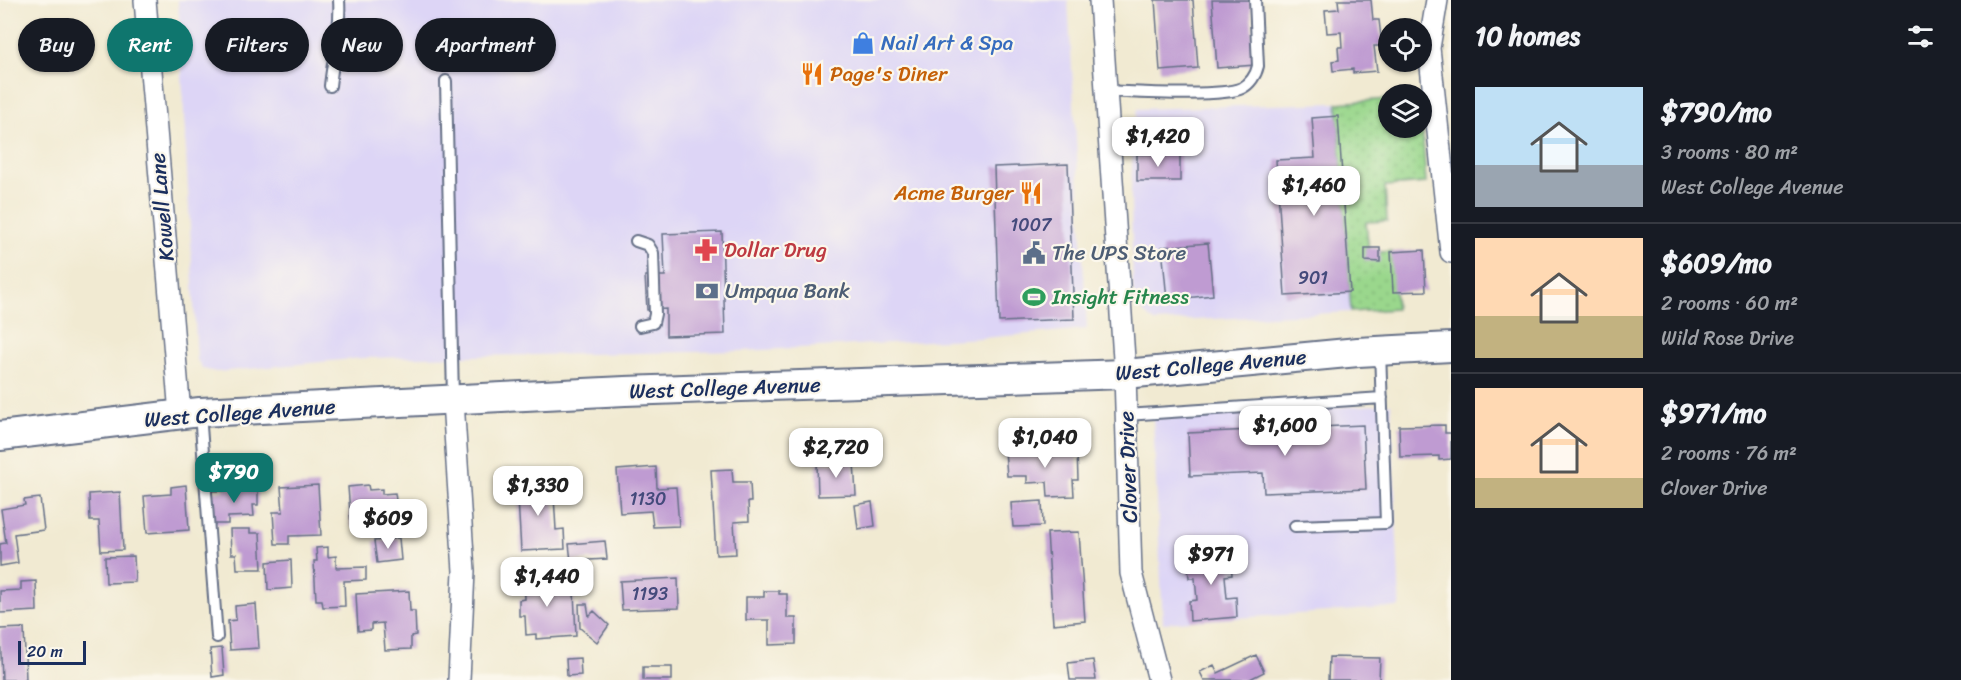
<!DOCTYPE html>
<meta charset="utf-8">
<style>
:root{--surface:#171b24;--page:#242831;--text:#f1f3f6;--muted:#9ea1a6;--line:#363941;--accent:#0f766e}
body{margin:0;font-family:Sriracha,sans-serif;background:var(--page);color:var(--text);height:100vh;display:flex;flex-direction:column;font-size:22px;white-space:nowrap}
*{box-sizing:border-box;margin:0}
p{font-size:20px;color:var(--muted)}
.icon{flex:none;width:33px;height:33px;fill:none;stroke:currentColor;stroke-width:2;stroke-linecap:round;stroke-linejoin:round}
.map{position:relative;flex:1;overflow:hidden}
.panel{display:flex;flex-direction:column;background:var(--surface);width:510px}
.panel>*{flex:none}
.hud{position:absolute;left:18px;top:18px;width:570px;height:54px;display:flex;gap:12px}
.fabs{position:absolute;left:1378px;top:18px;display:grid;gap:12px}
.fabs a{display:grid;place-items:center;width:54px;height:54px;border-radius:50%;background:var(--surface);box-shadow:0 2px 4px #0004;font-size:30px}
.scale{position:absolute;left:18px;bottom:15px;width:68px;box-sizing:border-box;padding-left:6px;border:3px solid #1b2f5e;border-top:0;font-size:16px;line-height:21px;white-space:nowrap;color:#1b2f5e;-webkit-text-stroke:4px #fbf7ec;paint-order:stroke}
.price{position:absolute;translate:-50% -51px;padding:0 14px;border-radius:12px;background:#fff;color:#222;font-size:20px;line-height:39px;filter:drop-shadow(0 2px 3px #0008)}
.price::after{content:'';position:absolute;left:50%;top:36px;width:18px;height:14px;margin-left:-9px;background:inherit;clip-path:polygon(0 0,100% 0,50% 100%)}
.price.selected{background:var(--accent);color:#fff}
ul{padding:0;list-style:none}
li{display:flex;align-items:center;gap:18px;height:150px;padding:0 24px}
li+li{border-top:2px solid var(--line)}
li span{display:grid;place-items:center;flex:none;width:168px;height:120px;border-radius:0px;color:#555}
li>.icon{margin-inline-start:auto}
span .icon{width:72px;height:72px;fill:#fffc;stroke-width:1}
li b{font-size:26px}
h2{display:flex;justify-content:space-between;align-items:center;height:72px;padding:0 24px;font-size:26px}
.chip{padding:0 21px;border-radius:27px;background:var(--surface);box-shadow:0 2px 4px #0004;font-size:21px;line-height:54px}
.chip.selected{background:var(--accent);color:#fff}
main{display:flex;flex:1;min-height:0}
.map>svg:first-child{display:block}
.built{fill:#ddd5f6}
.grass{fill:url(#grass-dots);stroke:#5a8375;stroke-width:1.5}
.building{fill:#bf9bd2}
.lines{fill:none;stroke-linecap:round;stroke-linejoin:round}
.service-casing{stroke:#667087;stroke-width:14}
.minor-casing{stroke:#667087;stroke-width:24}
.secondary-casing{stroke:#667087;stroke-width:32}
.service{stroke:#fff;stroke-width:10}
.minor{stroke:#fff;stroke-width:21}
.secondary{stroke:#fff;stroke-width:28}
.labels{text-anchor:middle;dominant-baseline:central;stroke-width:4.5;stroke-linejoin:round;paint-order:stroke}
.number-label{font-size:18px;fill:#444a7b}
.shop-label{font-size:21px;fill:#366cbe;stroke:#fbf7ec;text-anchor:start}
.food-label{font-size:21px;fill:#c56008;stroke:#fbf7ec;text-anchor:start}
.street-label{font-size:21px;fill:#1b2f5e;stroke:#fbf7ec}
.health-label{font-size:21px;fill:#be3a42;stroke:#fbf7ec;text-anchor:start}
.service-label{font-size:21px;fill:#4e5e75;stroke:#fbf7ec;text-anchor:start}
.leisure-label{font-size:21px;fill:#27864d;stroke:#fbf7ec;text-anchor:start}
</style>
<main>
<div class="map">
<svg width="1451" height="680" viewBox="0 0 1451 680">
<defs>
<pattern id="grass-dots" width="8" height="8" patternUnits="userSpaceOnUse" patternTransform="scale(1.5)"><rect width="8" height="8" fill="#9ad78c"/><path d="M2 2h.1M6 6h.1" fill="none" stroke="#84b97b" stroke-width="1.8" stroke-linecap="round"/></pattern>
</defs>
<rect width="100%" height="100%" fill="#fbf7ec"/>
<filter id="ink" filterUnits="userSpaceOnUse"><feTurbulence type="fractalNoise" baseFrequency=".0167" numOctaves="2"/><feDisplacementMap in="SourceGraphic" scale="12" xChannelSelector="R" yChannelSelector="G"/><feConvolveMatrix kernelMatrix="1 2 1 2 8 2 1 2 1" color-interpolation-filters="sRGB"/></filter>
<filter id="wash" filterUnits="userSpaceOnUse"><feTurbulence type="fractalNoise" baseFrequency=".008" numOctaves="4" result="noise"/><feDisplacementMap in="SourceGraphic" scale="24" xChannelSelector="R" yChannelSelector="G"/><feGaussianBlur stdDeviation="1.35" result="paint"/><feColorMatrix in="noise" values="0 0 0 0 0 0 0 0 0 0 0 0 0 0 0 0 0 1.4 0 .05"/><feComposite in="paint" operator="in"/></filter>
<g filter="url(#wash)">
<rect width="100%" height="100%" fill="#f1ead2"/>
<path class="built" d="M178,0H1068L1087,329L982,338L744,351L362,358L216,372L203,369L197,360Z
M1337,103L1351,312L1155,322L1140,310L1133,290L1131,195L1133,139L1137,109Z
M1391,404L1400,607L1163,623L1153,418Z"/>
<path class="grass" d="M1389,99V128L1422,127L1426,183L1385,186L1387,221L1366,222L1369,253L1392,251L1396,309L1351,312L1337,103Z"/>
<g id="blocks">
<path class="building" d="M1155,0H1193L1198,68L1160,71Z
M1212,0H1250L1255,65L1217,68Z
M1338,0H1371L1373,20H1379L1382,46H1374L1377,71L1353,73V69L1333,71L1332,61L1339,60L1338,47H1342L1341,32L1327,33L1325,10L1339,9Z
M1338,116L1350,292L1285,296L1276,160L1315,158L1312,118Z
M1137,154H1180V181H1137Z
M1068,164L1074,319L999,322L994,167Z
M722,232L725,334L666,336V309L647,310L645,276H665L663,234Z
M1208,243L1213,295L1167,300L1162,247Z
M1365,248H1380V262L1365,261Z
M1424,250L1426,291L1393,292L1391,252Z
M1363,425L1366,489L1264,493L1263,473L1190,476L1188,433Z
M1445,425V433H1451V459L1439,460V456L1400,457L1399,426Z
M1059,448V452L1077,451L1078,480H1073L1074,496L1048,497L1047,482L1027,483V476H1007L1005,450Z
M854,462L856,495L818,496L817,463Z
M656,467L657,488L676,487L679,526L653,527L651,511L620,513L617,470Z
M732,469L733,482H750L751,502H748L749,521L734,522L736,554L716,555L711,470Z
M553,479L556,530L564,529L565,549L521,551L517,481Z
M186,485L189,530L147,533L144,496L171,494V487Z
M318,485L321,535L289,536V544H275L273,512H283L281,487Z
M368,485L369,490L382,489V494L395,493L398,516L384,517V520L364,521L365,525L351,526L348,487Z
M224,487L258,488V505H253L254,516L228,517V524H213L212,491H224Z
M120,492L123,550L101,551L99,521H90L89,494Z
M40,498L44,530L14,534L18,563L0,566V544L6,543L1,509L25,505L24,500Z
M1042,501L1043,526L1013,527L1011,503Z
M872,502L875,526L858,529L855,505Z
M230,529H250V533H260L262,569H237L236,554H231Z
M1079,532L1085,621L1053,624L1047,533Z
M399,538L401,560L377,563L374,541Z
M605,541L607,559L571,561L569,544Z
M328,547V557L336,556V568L366,567V580L344,581L345,606L323,607L322,600H316L314,561H317L316,548Z
M1230,550L1232,575L1225,576L1227,598L1236,597L1237,617L1190,621L1189,601L1197,600L1195,578H1189L1187,553Z
M134,556L135,582L106,583L105,557Z
M291,560L292,588L268,590L267,562Z
M552,571L553,593L574,592L576,636L536,639V634L526,635L525,616H519V600L525,599L524,573Z
M678,578L679,608L622,610L620,581Z
M36,581L37,611L0,613V591L21,590V582Z
M409,591L410,611H415L416,635L411,636V649L385,650L383,623L371,624V630L358,631L356,594Z
M764,591H779V594H787V618H796V644L769,645V620H746V597H764Z
M256,604L259,648L230,650L228,621L236,620L235,606Z
M579,604H587L589,616L594,611L609,625L597,642L580,628Z
M24,628L26,680H2L0,629Z
M222,648L224,675L212,677L210,649Z
M1256,655L1264,672L1248,680H1204L1200,672L1214,665L1218,673Z
M1329,657L1380,658L1379,680H1328Z
M580,658L581,675L567,676L566,659Z
M1093,660L1096,680H1070L1068,663Z
M643,667H672V680H643Z"/>
</g>
</g>
<g filter="url(#ink)">
<use href="#blocks" fill-opacity="0" stroke="#667087" stroke-width="1.5"/>
<g class="lines">
<g class="service-casing">
<path id="service" d="M446,81L453,398
M330,86C333,57 341,28 339,0
M1106,91C1133,92 1222,98 1242,88C1250,84 1256,75 1258,66L1255,0
M636,241L648,245L653,253L655,314L653,323L640,326
M200,413L217,637
M1126,415L1382,398
M1295,526L1386,523L1380,351"/>
</g>
<g class="minor-casing">
<path id="minor" d="M145,0L180,414
M1100,0L1125,374L1131,573L1159,680
M1437,0L1429,48L1451,252
M453,401L464,571L459,680"/>
</g>
<g class="secondary-casing">
<path id="secondary" d="M0,436L200,412L625,391L1125,374L1358,352L1451,347"/>
</g>
<use href="#service" class="service"/>
<use href="#minor" class="minor"/>
<use href="#secondary" class="secondary"/>
</g>
</g>
<defs>
<g id="shop-bare" transform="scale(1.8)"><path d="M-5-2.5h2.3a2.7 3.5 0 0 1 5.4 0H5L5.5 6h-11ZM-1.5-2.5h3a1.5 2.3 0 0 0-3 0Z" fill="#3f7fe0" stroke="#fbf7ec" stroke-width="2.5" paint-order="stroke"/></g>
<g id="restaurant-bare" transform="scale(1.8)"><path d="M-5-6h1v4h1v-4h1v4h1v-4h1v5L-1.5 .5V6h-2V.5L-5-1ZM5-6V6H3V1.5H1.5Q1.5-4 5-6Z" fill="#e8710a" stroke="#fbf7ec" stroke-width="2.5" paint-order="stroke"/></g>
<g id="pharmacy-bare" transform="scale(1.8)"><path d="M-2-6h4v4h4v4h-4v4h-4v-4h-4v-4h4Z" fill="#e0444e" stroke="#fbf7ec" stroke-width="2.5" paint-order="stroke"/></g>
<g id="civic-bare" transform="scale(1.8)"><path d="M-.6-6.5H3V-4.5H.6V-3L4-1V1h2V6H-6V1h2V-1L-.6-3ZM-1.2 2.5V6h2.4V2.5Z" fill="#5c6f8a" stroke="#fbf7ec" stroke-width="2.5" paint-order="stroke"/></g>
<g id="bank-bare" transform="scale(1.8)"><path d="M-6-4H6V4H-6ZM0-2.3a2.3 2.3 0 1 0 0 4.6a2.3 2.3 0 1 0 0-4.6Z" fill="#5c6f8a" stroke="#fbf7ec" stroke-width="2.5" paint-order="stroke"/></g>
<g id="stadium-bare" transform="scale(1.8)"><path d="M0-5a6.5 5 0 1 0 0 10a6.5 5 0 1 0 0-10ZM-3.5-1.8h7v3.6h-7Z" fill="#2e9e5b" stroke="#fbf7ec" stroke-width="2.5" paint-order="stroke"/></g>
</defs>
<g fill-rule="evenodd">
<use href="#shop-bare" x="863" y="43"/>
<use href="#restaurant-bare" x="812" y="74"/>
<use href="#restaurant-bare" x="1031" y="193"/>
<use href="#pharmacy-bare" x="706" y="250"/>
<use href="#civic-bare" x="1034" y="253"/>
<use href="#bank-bare" x="707" y="291"/>
<use href="#stadium-bare" x="1034" y="297"/>
</g>
<g class="labels">
<g class="number-label">
<text x="1031" y="225">1007</text>
<text x="1313" y="278">901</text>
<text x="648" y="499">1130</text>
<text x="650" y="594">1193</text>
</g>
<g class="shop-label">
<text x="881" y="43">Nail Art &amp; Spa</text>
</g>
<g class="food-label">
<text x="830" y="74">Page's Diner</text>
<text x="1013" y="193" text-anchor="end">Acme Burger</text>
</g>
<g class="street-label">
<text transform="translate(162 207) rotate(-95)">Kowell Lane</text>
<text transform="translate(1211 365) rotate(-5)">West College Avenue</text>
<text transform="translate(725 388) rotate(-2)">West College Avenue</text>
<text transform="translate(240 413) rotate(-4)">West College Avenue</text>
<text transform="translate(1128 467) rotate(-92)">Clover Drive</text>
</g>
<g class="health-label">
<text x="724" y="250">Dollar Drug</text>
</g>
<g class="service-label">
<text x="1052" y="253">The UPS Store</text>
<text x="725" y="291">Umpqua Bank</text>
</g>
<g class="leisure-label">
<text x="1052" y="297">Insight Fitness</text>
</g>
</g>
</svg>
<div class="fabs">
<a><svg class="icon" aria-label="locate" viewBox="0 0 24 24"><circle cx="12" cy="12" r="6"/><path d="M12 2v4M12 18v4M2 12h4M18 12h4"/></svg></a>
<a><svg class="icon" aria-label="layers" viewBox="0 0 24 24"><path d="M12 4l9 5-9 5-9-5zM3 14l9 5 9-5"/></svg></a>
</div>
<div class="scale">20 m</div>
<b class="price" style="left:1158px;top:168px">$1,420</b>
<b class="price" style="left:1314px;top:217px">$1,460</b>
<b class="price" style="left:1285px;top:457px">$1,600</b>
<b class="price" style="left:1045px;top:469px">$1,040</b>
<b class="price" style="left:836px;top:479px">$2,720</b>
<b class="price selected" style="left:234px;top:504px">$790</b>
<b class="price" style="left:538px;top:517px">$1,330</b>
<b class="price" style="left:388px;top:550px">$609</b>
<b class="price" style="left:1211px;top:586px">$971</b>
<b class="price" style="left:547px;top:608px">$1,440</b>
<div class="hud">
<a class="chip">Buy</a>
<a class="chip selected">Rent</a>
<a class="chip">Filters</a>
<a class="chip">New</a>
<a class="chip">Apartment</a>
</div>
</div>
<section class="panel">
<h2>10 homes<svg class="icon" aria-label="filters" viewBox="0 0 24 24"><path d="M4 7h16M4 17h16"/><circle cx="9" cy="7" r="2"/><circle cx="15" cy="17" r="2"/></svg></h2>
<ul>
<li><span style="background:linear-gradient(#bfe0f5 65%,#9aa5b1 0)"><svg class="icon" aria-label="home" viewBox="0 0 24 24"><path d="M3 11l9-7 9 7M6 9v11h12V9"/></svg></span><div><b>$790/mo</b><p>3 rooms · 80 m²</p><p>West College Avenue</p></div></li>
<li><span style="background:linear-gradient(#ffd9b3 65%,#c2b280 0)"><svg class="icon" aria-label="home" viewBox="0 0 24 24"><path d="M3 11l9-7 9 7M6 9v11h12V9"/></svg></span><div><b>$609/mo</b><p>2 rooms · 60 m²</p><p>Wild Rose Drive</p></div></li>
<li><span style="background:linear-gradient(#ffd9b3 75%,#c2b280 0)"><svg class="icon" aria-label="home" viewBox="0 0 24 24"><path d="M3 11l9-7 9 7M6 9v11h12V9"/></svg></span><div><b>$971/mo</b><p>2 rooms · 76 m²</p><p>Clover Drive</p></div></li>
</ul>
</section>
</main>
